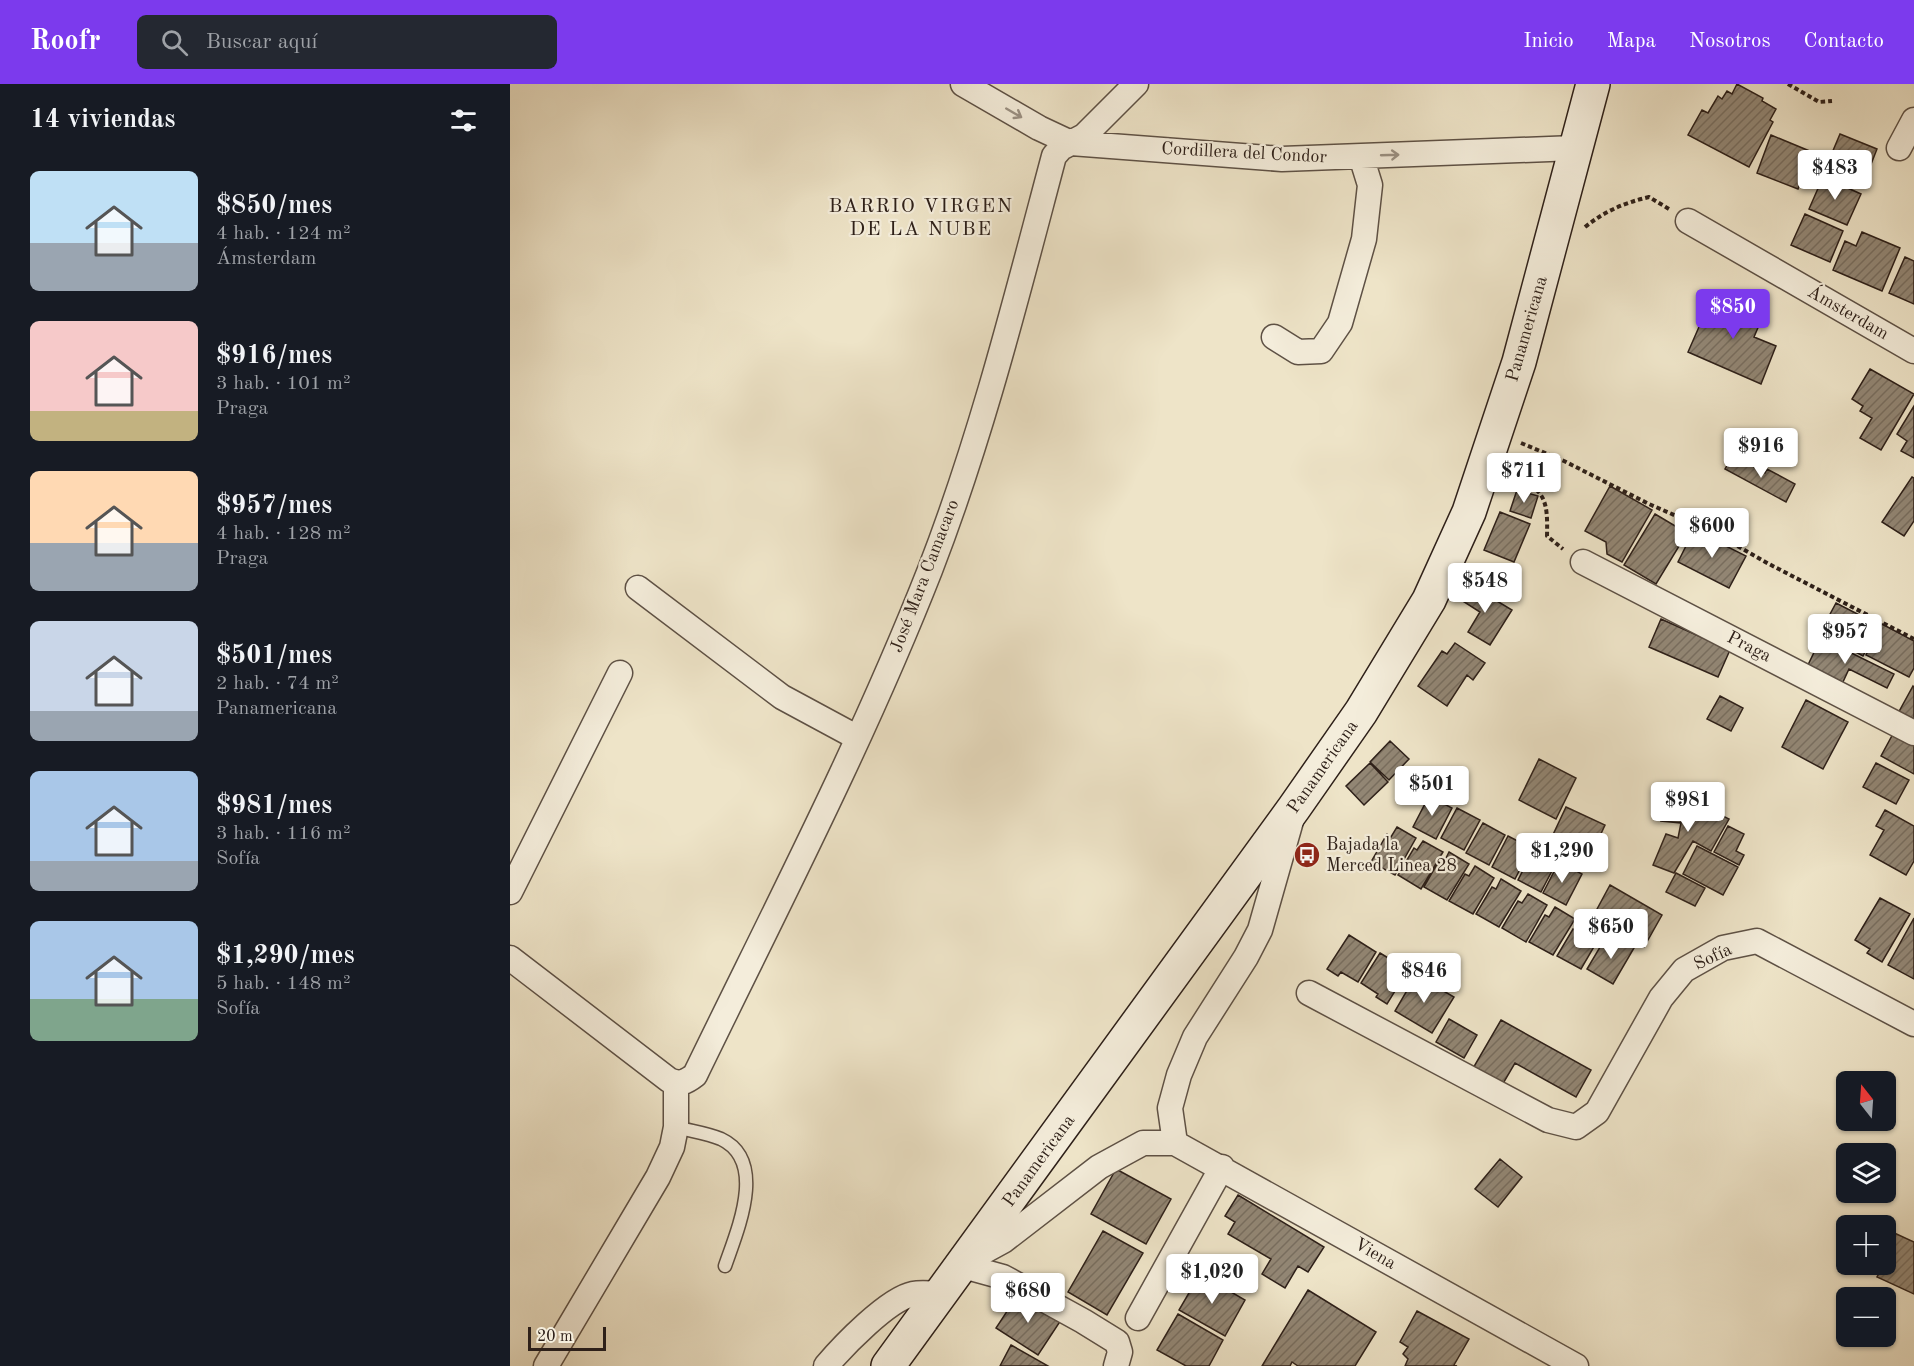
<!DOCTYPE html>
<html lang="es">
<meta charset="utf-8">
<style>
:root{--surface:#171b24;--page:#242831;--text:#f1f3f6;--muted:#9ea1a6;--accent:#7c3aed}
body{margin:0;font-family:"Old Standard TT",serif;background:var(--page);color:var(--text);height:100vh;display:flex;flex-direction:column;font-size:22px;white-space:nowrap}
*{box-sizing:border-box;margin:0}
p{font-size:20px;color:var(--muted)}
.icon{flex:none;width:33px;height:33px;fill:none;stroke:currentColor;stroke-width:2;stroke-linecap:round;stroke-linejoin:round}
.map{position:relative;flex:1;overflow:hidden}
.details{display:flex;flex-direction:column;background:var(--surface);width:510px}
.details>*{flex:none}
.needle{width:39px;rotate:343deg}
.tools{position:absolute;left:1326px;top:987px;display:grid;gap:12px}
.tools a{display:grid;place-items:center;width:60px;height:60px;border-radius:9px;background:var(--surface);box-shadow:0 2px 4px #0004;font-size:30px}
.scale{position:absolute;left:18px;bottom:15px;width:78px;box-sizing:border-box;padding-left:6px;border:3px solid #2e2019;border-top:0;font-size:16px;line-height:21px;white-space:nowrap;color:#2e2019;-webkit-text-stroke:4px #f4eddb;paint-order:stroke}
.price{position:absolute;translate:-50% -51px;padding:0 14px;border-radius:6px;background:#fff;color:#222;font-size:20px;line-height:39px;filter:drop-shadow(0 2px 3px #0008)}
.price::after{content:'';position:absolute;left:50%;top:36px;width:18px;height:14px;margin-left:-9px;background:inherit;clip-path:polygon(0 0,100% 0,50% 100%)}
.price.current{background:var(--accent);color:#fff}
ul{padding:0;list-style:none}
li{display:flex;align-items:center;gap:18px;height:150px;padding:0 30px}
li span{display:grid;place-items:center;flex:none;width:168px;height:120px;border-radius:9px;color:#555}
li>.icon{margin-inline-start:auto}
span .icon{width:72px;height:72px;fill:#fffc;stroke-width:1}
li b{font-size:26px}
h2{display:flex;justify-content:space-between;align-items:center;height:72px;padding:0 30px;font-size:26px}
header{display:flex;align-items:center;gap:36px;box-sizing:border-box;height:84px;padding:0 30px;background:var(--accent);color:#fff}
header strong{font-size:28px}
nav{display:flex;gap:33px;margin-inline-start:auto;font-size:21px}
.search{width:420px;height:54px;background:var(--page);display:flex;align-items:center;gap:15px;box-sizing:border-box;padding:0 21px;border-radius:9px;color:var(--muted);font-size:22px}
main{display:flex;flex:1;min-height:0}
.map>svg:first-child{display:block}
.building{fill:url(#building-hatch);stroke:#2e2019;stroke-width:1.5}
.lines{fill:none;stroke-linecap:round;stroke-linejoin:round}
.service-casing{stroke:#5e5145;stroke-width:15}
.minor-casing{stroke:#5e5145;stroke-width:27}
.secondary-casing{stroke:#2e2019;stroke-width:36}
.path{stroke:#2e2019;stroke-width:4;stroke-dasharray:4.5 3;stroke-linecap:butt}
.service{stroke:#f4eddb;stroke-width:12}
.minor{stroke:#f4eddb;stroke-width:24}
.secondary{stroke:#f4eddb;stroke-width:33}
.oneway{stroke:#9b9184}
.labels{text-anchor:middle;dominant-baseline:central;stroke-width:4.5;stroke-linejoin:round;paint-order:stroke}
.street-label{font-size:18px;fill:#2e2019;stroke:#f4eddb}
.poi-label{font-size:18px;fill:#2e2019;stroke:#f4eddb;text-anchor:start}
.neighbourhood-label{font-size:20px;letter-spacing:1.5px;fill:#2e2019;stroke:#f4eddb}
</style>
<header>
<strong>Roofr</strong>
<div class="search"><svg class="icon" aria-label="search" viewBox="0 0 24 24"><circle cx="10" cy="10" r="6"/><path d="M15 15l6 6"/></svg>Buscar aquí</div>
<nav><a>Inicio</a><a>Mapa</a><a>Nosotros</a><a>Contacto</a></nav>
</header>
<main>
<section class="details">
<h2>14 viviendas<svg class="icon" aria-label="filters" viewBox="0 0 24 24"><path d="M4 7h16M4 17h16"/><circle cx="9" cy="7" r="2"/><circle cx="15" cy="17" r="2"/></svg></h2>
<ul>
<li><span style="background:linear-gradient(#bfe0f5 60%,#9aa5b1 0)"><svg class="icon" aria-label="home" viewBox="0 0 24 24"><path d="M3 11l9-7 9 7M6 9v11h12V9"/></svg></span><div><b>$850/mes</b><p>4 hab. · 124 m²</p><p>Ámsterdam</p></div></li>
<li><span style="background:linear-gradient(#f6c9c9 75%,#c2b280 0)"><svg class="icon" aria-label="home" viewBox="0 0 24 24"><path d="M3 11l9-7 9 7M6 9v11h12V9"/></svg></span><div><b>$916/mes</b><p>3 hab. · 101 m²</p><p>Praga</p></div></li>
<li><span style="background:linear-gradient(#ffd9b3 60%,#9aa5b1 0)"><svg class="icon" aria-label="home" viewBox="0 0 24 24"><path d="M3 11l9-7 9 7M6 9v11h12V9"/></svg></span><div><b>$957/mes</b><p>4 hab. · 128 m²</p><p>Praga</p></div></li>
<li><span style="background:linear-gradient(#c9d6e8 75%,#9aa5b1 0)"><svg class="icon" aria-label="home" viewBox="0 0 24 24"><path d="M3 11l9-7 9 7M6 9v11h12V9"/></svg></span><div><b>$501/mes</b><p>2 hab. · 74 m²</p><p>Panamericana</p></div></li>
<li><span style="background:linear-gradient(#a9c7e8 75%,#9aa5b1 0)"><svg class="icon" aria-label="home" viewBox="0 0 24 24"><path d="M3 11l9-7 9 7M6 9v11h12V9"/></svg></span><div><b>$981/mes</b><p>3 hab. · 116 m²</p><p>Sofía</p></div></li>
<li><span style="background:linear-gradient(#a9c7e8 65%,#7fa58c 0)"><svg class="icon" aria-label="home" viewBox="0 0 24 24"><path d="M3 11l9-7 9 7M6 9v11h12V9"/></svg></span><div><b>$1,290/mes</b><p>5 hab. · 148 m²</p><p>Sofía</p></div></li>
</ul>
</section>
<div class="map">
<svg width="1404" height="1282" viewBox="0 0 1404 1282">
<defs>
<pattern id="building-hatch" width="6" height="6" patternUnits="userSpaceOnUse" patternTransform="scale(1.5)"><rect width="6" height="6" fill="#928674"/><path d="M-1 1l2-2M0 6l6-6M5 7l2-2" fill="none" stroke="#786d5e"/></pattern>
</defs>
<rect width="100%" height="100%" fill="#eee4c8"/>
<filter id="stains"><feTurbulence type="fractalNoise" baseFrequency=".00333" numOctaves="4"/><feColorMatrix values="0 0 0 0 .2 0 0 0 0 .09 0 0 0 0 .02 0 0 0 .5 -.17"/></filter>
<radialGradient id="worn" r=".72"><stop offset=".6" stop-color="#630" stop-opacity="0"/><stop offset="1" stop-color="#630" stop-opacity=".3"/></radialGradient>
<path class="building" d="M1227,0L1253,14L1252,17L1266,25L1260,36L1263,38L1239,83L1178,51L1192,26L1198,29L1208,12L1212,15L1217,7L1222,10Z
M1330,50L1367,65L1352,103L1314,88Z
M1261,51L1302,68L1288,105L1247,89Z
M1313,93L1351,110L1337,141L1299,125Z
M1295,130L1333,147L1320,178L1281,161Z
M1352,148L1390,164L1372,207L1323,186L1335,157L1346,162Z
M1395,173L1404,177V220L1379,209Z
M1203,211L1253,232L1244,253L1266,262L1251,300L1178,268Z
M1360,285L1404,310L1371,366L1350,354L1362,334L1350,327L1353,322L1342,315Z
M1404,322V374L1391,367L1397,357L1387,350Z
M1223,371L1255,389L1257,385L1285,400L1276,418L1215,385Z
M1402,393L1404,394V437L1394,452L1372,438Z
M1100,402L1142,426L1112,478L1097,470L1096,458L1075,447Z
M1007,406L1028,412L1021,434L1000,427Z
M990,428L1020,440L1004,478L974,466Z
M1145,430L1177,449L1146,500L1114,481Z
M1184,446L1236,472L1219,504L1168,478Z
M957,499L1002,526L980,561L958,548L970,528L948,514Z
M1326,519L1369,541L1353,572L1310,549Z
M1151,535L1220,566L1208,593L1139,563Z
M1372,540L1404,557V584L1399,593L1356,571Z
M1311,554L1384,590L1377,604L1339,585L1332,600L1297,583Z
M945,559L975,579L963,596L957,591L937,622L908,602L932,567L937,570Z
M1403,602L1404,603V643L1386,633Z
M1210,612L1233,624L1221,647L1197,635Z
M1296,616L1338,638L1313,685L1272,663Z
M1384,648L1404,659V690L1371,672Z
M880,657L899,675L879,696L860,678Z
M1029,675L1066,694L1046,735L1009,716Z
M860,679L878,698L854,721L836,702Z
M1366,679L1399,696L1386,720L1353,703Z
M919,712L942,724L926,755L903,743Z
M1157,718L1199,725L1219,735L1201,767L1183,757L1164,789L1143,781L1156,750L1168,754L1171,739L1151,737Z
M1056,723L1095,741L1080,773L1041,755Z
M947,724L970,736L954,766L931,754Z
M1375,726L1404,742V777L1396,791L1360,771L1374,746L1366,742Z
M973,739L995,751L979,781L956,769Z
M1218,742L1234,750L1226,767L1234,771L1229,781L1204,768Z
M887,743L906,754L885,791L861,778L877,750L881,753Z
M998,752L1021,764L1005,795L982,783Z
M913,757L933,768L911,805L888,791L904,764L907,766Z
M1187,762L1228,783L1213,811L1173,790Z
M1024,765L1047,777L1031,808L1008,796Z
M939,768L959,780L937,816L914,803L930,775L934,778Z
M1049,778L1072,790L1056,821L1033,809Z
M965,782L984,794L963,830L939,817L955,790L959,792Z
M1166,789L1195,804L1185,822L1156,808Z
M991,795L1011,807L989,843L966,830L982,803L986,805Z
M1100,801L1152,831L1134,863L1094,840L1098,834L1086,827Z
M1018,810L1037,821L1016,858L992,844L1008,817L1012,819Z
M1370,814L1400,830L1372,878L1357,869L1360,865L1345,856Z
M1045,823L1065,835L1043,871L1019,858L1035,831L1039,833Z
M1404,834V895L1378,881Z
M1073,837L1092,849L1071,885L1047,872L1063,845L1067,847Z
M839,851L866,868L848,898L831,888L828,892L817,885Z
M1105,852L1124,864L1103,900L1077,885L1093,858L1099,862Z
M870,869L898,886L877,920L866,913L868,910L851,899Z
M906,891L944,913L922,949L885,927Z
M939,935L967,951L954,974L926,958Z
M991,936L1081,986L1066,1013L1005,979L991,1003L962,986Z
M990,1075L1012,1093L988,1123L965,1105Z
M606,1085L661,1115L636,1160L581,1130Z
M728,1111L814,1163L798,1188L788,1182L775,1204L752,1190L761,1175L718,1150L725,1138L715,1132Z
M593,1147L633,1169L597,1231L558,1208Z
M1380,1147L1404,1158V1210L1367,1193L1371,1186L1363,1182L1364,1180H1376V1156Z
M690,1190L735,1216L715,1252L669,1226Z
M798,1206L866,1248L845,1282H788L782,1278L780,1282H752Z
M509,1209L551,1236L528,1271L486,1244Z
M907,1227L959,1255L944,1281L947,1282H895L898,1275L893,1270L898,1263L890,1258Z
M668,1230L713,1256L699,1282H676L647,1266Z
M501,1261L538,1282H490Z"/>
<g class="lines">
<g class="service-casing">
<path id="service" d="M166,1043C180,1047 197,1049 211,1055C258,1077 227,1147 215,1182"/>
</g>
<g class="minor-casing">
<path id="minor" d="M453,0L529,44L561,59L772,75L1065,64
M1389,64L1404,36
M1178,137L1404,267
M764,253L788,268L811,267L830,239L854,155L860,101L851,72
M1073,478L1404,649
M128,504L272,613L348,654
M0,808L110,589
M0,874L159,996C170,1001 176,998 185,991C266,824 352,659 420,486C472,352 507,211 544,72L551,64L574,52L626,0
M799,909L1038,1036L1066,1043L1087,1028L1151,914L1174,886L1213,864L1247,857L1404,940
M665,1059L660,1024L669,991L685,953L736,873L750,846L781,737
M460,1175L493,1157L589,1083L633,1059H665L1066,1282
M453,1182L493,1193L573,1237L607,1258L610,1268L606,1282
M628,1234L712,1083
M36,1282L148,1093L162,1063L166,1043V999
M316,1282C333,1262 378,1215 403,1210C412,1208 423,1210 432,1210"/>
</g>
<g class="secondary-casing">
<path id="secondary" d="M378,1282L784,724L851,628L919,516L959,428L1009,278L1083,0"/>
</g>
<path class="path" d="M1278,0L1309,18L1322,17
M1075,143C1095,127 1114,119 1139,113L1159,125
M1011,359L1054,377L1139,420L1203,448L1259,480L1404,555
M1001,390C1035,406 1038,415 1037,452L1053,465"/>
<use href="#service" class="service"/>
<use href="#minor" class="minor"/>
<use href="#secondary" class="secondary"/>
</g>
<defs><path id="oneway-shaft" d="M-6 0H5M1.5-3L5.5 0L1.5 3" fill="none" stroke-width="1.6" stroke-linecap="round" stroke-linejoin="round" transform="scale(1.5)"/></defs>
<g class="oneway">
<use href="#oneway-shaft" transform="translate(504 29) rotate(30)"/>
<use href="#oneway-shaft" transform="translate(880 71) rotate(-2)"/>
</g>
<defs>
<g id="bus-disc" transform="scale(1.35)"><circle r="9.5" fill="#8f2418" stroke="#f4eddb"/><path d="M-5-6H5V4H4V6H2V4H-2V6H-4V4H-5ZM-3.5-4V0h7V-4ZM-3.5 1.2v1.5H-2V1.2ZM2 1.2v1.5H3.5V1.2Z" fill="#fff"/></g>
</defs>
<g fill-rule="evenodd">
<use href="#bus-disc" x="797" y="771"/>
</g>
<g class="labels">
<g class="street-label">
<text transform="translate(734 69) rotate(3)">Cordillera del Condor</text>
<text transform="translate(1338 229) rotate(30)">Ámsterdam</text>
<text transform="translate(1017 245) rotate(-74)">Panamericana</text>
<text transform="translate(415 492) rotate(-69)">José Mara Camacaro</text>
<text transform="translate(1239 563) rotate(27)">Praga</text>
<text transform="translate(813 683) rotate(-55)">Panamericana</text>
<text transform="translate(1203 873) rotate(-25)">Sofía</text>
<text transform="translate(529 1077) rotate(-54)">Panamericana</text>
<text transform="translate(865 1170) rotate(30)">Viena</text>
</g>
<g class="poi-label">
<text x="816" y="761">Bajada la<tspan x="816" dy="21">Merced Linea 28</tspan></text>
</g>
<g class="neighbourhood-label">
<text x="411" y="123">BARRIO VIRGEN<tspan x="411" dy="23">DE LA NUBE</tspan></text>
</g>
</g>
<rect width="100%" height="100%" filter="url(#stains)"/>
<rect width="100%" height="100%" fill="url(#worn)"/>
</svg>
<div class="tools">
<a><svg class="needle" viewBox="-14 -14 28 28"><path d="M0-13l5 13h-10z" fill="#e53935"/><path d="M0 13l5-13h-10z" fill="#9ea1a6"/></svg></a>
<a><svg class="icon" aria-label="layers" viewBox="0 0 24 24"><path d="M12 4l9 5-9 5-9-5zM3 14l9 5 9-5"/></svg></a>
<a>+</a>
<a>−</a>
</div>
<div class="scale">20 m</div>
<b class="price" style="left:1325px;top:117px">$483</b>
<b class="price current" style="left:1223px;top:256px">$850</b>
<b class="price" style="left:1251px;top:395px">$916</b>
<b class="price" style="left:1014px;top:420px">$711</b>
<b class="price" style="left:1202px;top:475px">$600</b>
<b class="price" style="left:975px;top:530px">$548</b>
<b class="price" style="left:1335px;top:581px">$957</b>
<b class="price" style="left:922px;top:733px">$501</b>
<b class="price" style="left:1178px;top:749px">$981</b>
<b class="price" style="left:1052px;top:800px">$1,290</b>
<b class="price" style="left:1101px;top:876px">$650</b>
<b class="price" style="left:914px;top:920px">$846</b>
<b class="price" style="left:702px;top:1221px">$1,020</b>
<b class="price" style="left:518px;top:1240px">$680</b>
</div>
</main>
